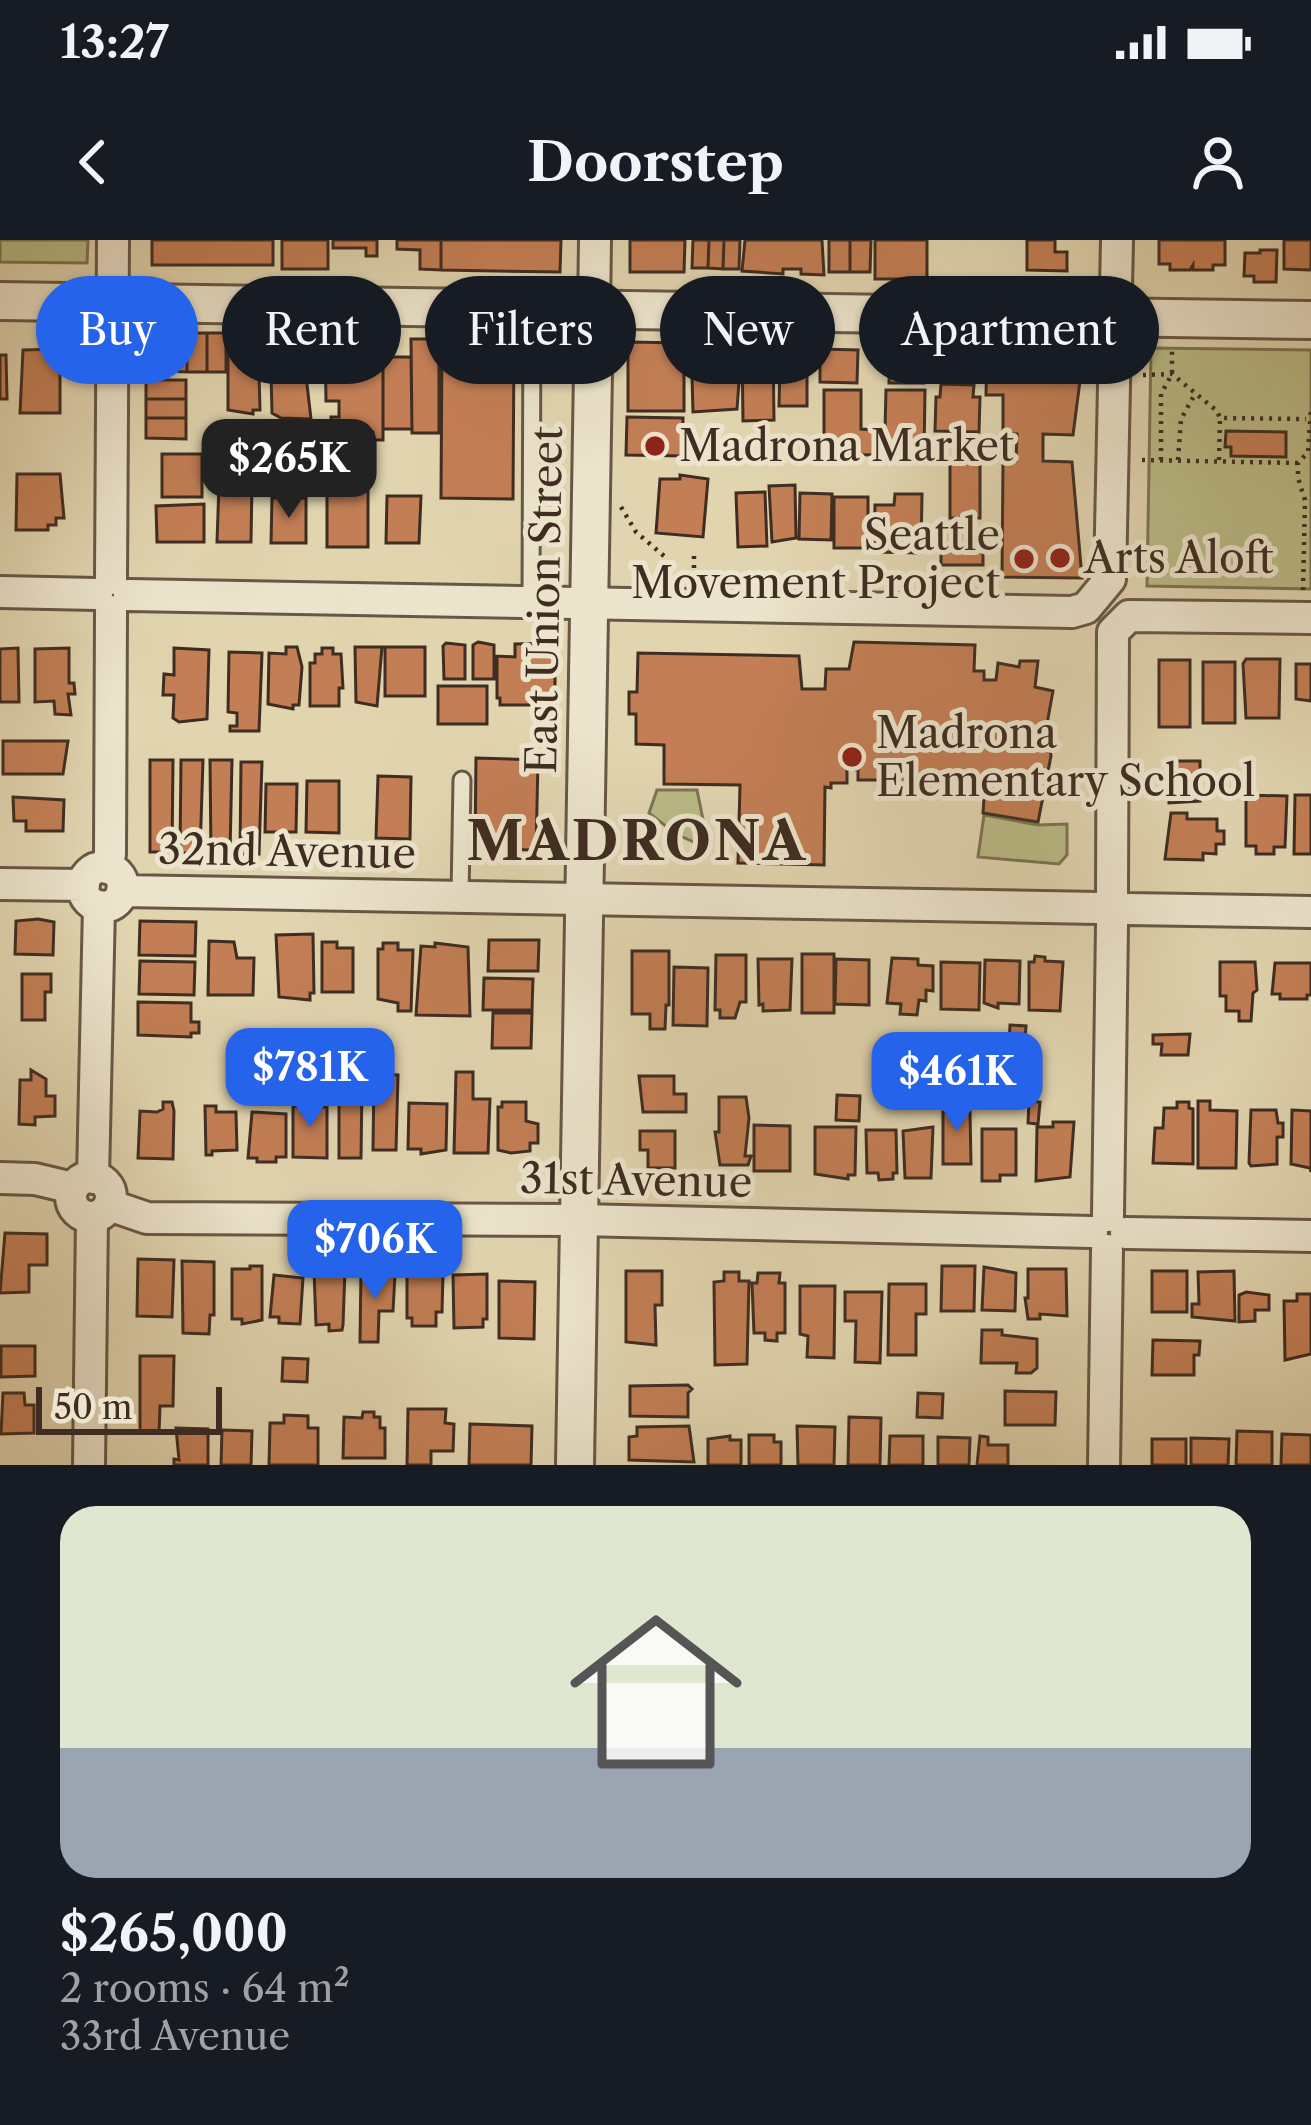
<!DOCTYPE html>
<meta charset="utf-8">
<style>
:root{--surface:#171b24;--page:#242831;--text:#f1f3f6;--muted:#9ea1a6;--line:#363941;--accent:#2563eb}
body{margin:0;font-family:"Libre Caslon Text",serif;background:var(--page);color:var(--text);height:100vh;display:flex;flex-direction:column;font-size:45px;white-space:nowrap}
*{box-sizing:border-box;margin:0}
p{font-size:39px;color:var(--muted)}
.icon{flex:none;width:66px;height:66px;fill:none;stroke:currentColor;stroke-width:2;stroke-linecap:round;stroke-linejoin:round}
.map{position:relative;height:1225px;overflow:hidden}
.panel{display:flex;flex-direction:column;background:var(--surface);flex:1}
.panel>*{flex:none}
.guide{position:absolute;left:36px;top:36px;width:1239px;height:108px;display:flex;gap:24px}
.scale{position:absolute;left:36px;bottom:30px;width:186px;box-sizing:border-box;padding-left:12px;border:6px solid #3f2d22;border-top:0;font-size:33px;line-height:42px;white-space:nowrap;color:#3f2d22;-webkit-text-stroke:9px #ece4cc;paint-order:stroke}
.price{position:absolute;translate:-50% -102px;padding:0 27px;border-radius:24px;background:var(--accent);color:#fff;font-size:39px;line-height:78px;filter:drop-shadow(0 3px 6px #0008)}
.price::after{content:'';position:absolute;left:50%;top:72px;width:36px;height:27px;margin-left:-18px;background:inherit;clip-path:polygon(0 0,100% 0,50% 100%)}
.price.selected{background:#222;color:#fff}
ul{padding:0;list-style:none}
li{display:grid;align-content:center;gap:24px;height:636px;padding:0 60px}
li+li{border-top:3px solid var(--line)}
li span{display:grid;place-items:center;height:372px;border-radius:36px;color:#555}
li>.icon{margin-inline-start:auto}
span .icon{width:216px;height:216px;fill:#fffc;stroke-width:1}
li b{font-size:51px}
.chip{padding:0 42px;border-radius:54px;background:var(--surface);box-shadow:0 3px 9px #0004;font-size:42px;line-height:108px}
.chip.selected{background:var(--accent);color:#fff}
.status{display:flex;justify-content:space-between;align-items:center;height:84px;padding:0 60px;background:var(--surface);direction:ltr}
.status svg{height:33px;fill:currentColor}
header{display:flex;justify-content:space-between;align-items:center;height:156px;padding:0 60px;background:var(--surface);font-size:54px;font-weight:700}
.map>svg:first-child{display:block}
.green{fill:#babb86;stroke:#7c7454;stroke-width:3}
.building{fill:#c37e55;stroke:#3f2d22;stroke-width:3}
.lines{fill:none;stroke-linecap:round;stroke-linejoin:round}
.service-casing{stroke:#685746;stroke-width:21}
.minor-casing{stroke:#685746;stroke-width:36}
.tertiary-casing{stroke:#685746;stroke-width:42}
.path{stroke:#3f2d22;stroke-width:4.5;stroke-dasharray:3 6;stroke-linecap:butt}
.service{stroke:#ece4cc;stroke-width:15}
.minor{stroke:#ece4cc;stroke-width:30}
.tertiary{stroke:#ece4cc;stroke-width:36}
.poi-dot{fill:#8f2418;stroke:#ece4cc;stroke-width:4.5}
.labels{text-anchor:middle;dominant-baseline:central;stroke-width:10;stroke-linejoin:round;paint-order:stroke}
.poi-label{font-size:42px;fill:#3f2d22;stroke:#ece4cc;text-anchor:start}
.street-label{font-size:42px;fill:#3f2d22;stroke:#ece4cc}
.district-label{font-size:54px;font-weight:bold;letter-spacing:3px;fill:#3f2d22;stroke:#ece4cc}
</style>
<div class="status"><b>13:27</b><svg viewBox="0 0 49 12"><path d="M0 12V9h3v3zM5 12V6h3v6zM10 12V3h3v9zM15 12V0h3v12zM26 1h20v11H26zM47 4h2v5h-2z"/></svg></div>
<header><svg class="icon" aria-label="back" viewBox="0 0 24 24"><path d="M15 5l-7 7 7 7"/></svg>Doorstep<svg class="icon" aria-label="person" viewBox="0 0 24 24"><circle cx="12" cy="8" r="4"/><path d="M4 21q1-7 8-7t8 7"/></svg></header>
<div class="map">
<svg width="1311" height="1225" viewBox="0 0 1311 1225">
<rect width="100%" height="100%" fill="#e1d5b0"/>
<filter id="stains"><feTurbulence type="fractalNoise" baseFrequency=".00167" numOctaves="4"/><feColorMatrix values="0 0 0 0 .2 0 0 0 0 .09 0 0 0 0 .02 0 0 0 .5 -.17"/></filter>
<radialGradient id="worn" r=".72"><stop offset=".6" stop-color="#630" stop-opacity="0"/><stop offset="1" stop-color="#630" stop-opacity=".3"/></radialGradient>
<path class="green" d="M0,0H88L87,23L0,22Z
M1151,108L1311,110V349L1147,346Z
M657,550H697L709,609L676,594L649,573Z
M984,575L1038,585L1067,584V615L1059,624L978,617Z"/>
<path class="building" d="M152,0H273V25H152Z
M282,0H328V29H282Z
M333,0H377V16H366V8H333Z
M397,0H441V30L420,29V10L397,9Z
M441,0H561L560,32L441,30Z
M630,0H685L684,32H630Z
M693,0H709L708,28H692Z
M709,0H724L723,29L708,28Z
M724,0H740L739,29H723Z
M745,0H822L824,35L801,34V29H783V34L742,31Z
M829,0H850V32H829Z
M850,0H871L870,32H850Z
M875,0H927V39H875Z
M1027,0H1055V12H1067V31L1027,30Z
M1159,0H1225V25H1213V30H1193V25L1190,30H1170V24H1159Z
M1284,0H1311V30L1284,29Z
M1260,10H1277L1276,42H1254V36H1244L1245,13H1260Z
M147,92L167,93L166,131H146Z
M167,93H187V132L166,131Z
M187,93H207V132H187Z
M207,93H226V132H207Z
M270,95L296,96L291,124L276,127H305L311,179L281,178L272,173Z
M239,96H258L260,170H253V174L228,170V114H238Z
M325,99H383V200H374L373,192L331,193V177H339V161H326Z
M411,99H439V193H412Z
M442,99H514L513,259L441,258Z
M628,102L684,103V171H628Z
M691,102H717L718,120H735V142H739L737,169L693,172Z
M791,103H815L814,130H807V166H779L780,123L790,124Z
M928,105L978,106V139L927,138Z
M742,107H773L774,180L743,181Z
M60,109V173H20L23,110Z
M820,109L858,110L857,143L820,142Z
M890,109L925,110L924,143H889Z
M987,110H1084L1073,195L1043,194V221L1072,222L1082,338L1002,337L1003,221H1016L1017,194H1003V155H986Z
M0,115H6L7,159H0Z
M383,117H411L412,189H383Z
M146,140H186V159H146Z
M941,144L974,145L973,157H980L979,192L935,191L936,157H940Z
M824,150H861V189L873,190V215L824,214Z
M886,150H925L924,216L875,215V190H885Z
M146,159H186V178H146Z
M627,177L683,178L682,216L626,215Z
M146,178H186V199L146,198Z
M1226,191L1286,192V217L1231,216V207H1225Z
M162,214H202V257H162Z
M950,224H980V278H950Z
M238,228L259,229V242L252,241L251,302H217L219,245H234Z
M17,234H60L64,278H56V285H48V290H16Z
M680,235L708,239L703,297L656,293L660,239H680Z
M795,245L796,298L772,302L769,246Z
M327,251H368V307H327Z
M765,252L767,306L738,307L736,253Z
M800,253L832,254L831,300L799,299Z
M895,254H922L921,313L874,312L875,265H894Z
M387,256H421L419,303H386Z
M834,257H868V308H834Z
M272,258H306V303H271Z
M204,264V302H157L156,266Z
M941,290H983V325H941Z
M478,402L494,405V439H473V405Z
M854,402L975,405L974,431H984V440H996L998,423L1019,427L1020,421H1038L1035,447L1053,451L1043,506L1050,507L1051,516L1038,582L983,573L984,558L973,556V537H954L953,554L881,552V540H858V530L847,529V543H831V548L825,547L824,625L738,623L740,545L664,544V505L636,504V474H629V452H637L638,413L799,416L802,449H825L826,429H849Z
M446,403L465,405V439H444L443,406Z
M555,403V458H533V465H500V458H497V416L515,417V404Z
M286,407H297L302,427L299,465H293V469L268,464L269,413L286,414Z
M355,407H382L377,466L356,462Z
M385,407H425V456H385Z
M18,408L19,462H0V409Z
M69,408V443H74L75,454H68L71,475L55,474L54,461L35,462V409Z
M174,408L209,410L207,479L179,482L173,478L174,455H163L164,434L174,435Z
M322,408H333V414H341L343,448H339V466H310V423H315V414H322Z
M229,412L262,413L259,491H230V486H237V473L228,472Z
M1246,419H1280L1279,478H1246L1243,424Z
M1159,420H1190V487H1159Z
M1203,422H1235V483H1203Z
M1296,424H1311V461L1296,459Z
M438,446H487V484H438Z
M3,501H68L63,534H3Z
M476,518L538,520L536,610L475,609Z
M150,520H173L172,612H150Z
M181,520H203L200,613H180Z
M210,520H232L230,614H211Z
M1169,521H1200V561L1169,563Z
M241,522H262L259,614H240Z
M378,536L411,537L410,599L376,598Z
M307,541H339V593L306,592Z
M266,544H297L296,592H265Z
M1246,555L1287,556L1285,607H1274V614H1256V606H1246Z
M1295,555H1311V614H1294Z
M13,557L64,560L63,591H26V581H14Z
M1171,573H1187V579H1217V591H1224V604H1216V614L1203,613V620L1165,619Z
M38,679L54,682L53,715L15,714L16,681Z
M140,681L196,682L195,716L139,715Z
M313,694L314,753H310V760L279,757L276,695Z
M489,700H539L538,731H488Z
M209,701L234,702L237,718H254L253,755H208Z
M322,702H337V708H353V752H322Z
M383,703H398V710H413L411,771H398V763L378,759V709H383Z
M435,703L468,707L470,776L416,775L421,706L435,707Z
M632,711H669V765H666L665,789H650V774H632Z
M802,714H834V773H802Z
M716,715H746V762H740L735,778H720V770H715Z
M1035,716L1045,717V721L1063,722L1060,771L1029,770V722H1034Z
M892,718L918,719V725L933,726V751L926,750V761L919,760L917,775L900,774L901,764L887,763Z
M758,719H792L790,770L763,771V764L759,765Z
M836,719L869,720V765L835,764Z
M985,720L1020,721L1019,764L998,763V768L984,763Z
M140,721L195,722L194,755L139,754Z
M941,722L980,723L979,770L941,769Z
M1220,722H1255L1257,750L1253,753L1251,781H1239V771H1226V756H1220Z
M1275,723H1311V755H1307V759H1280V754H1272Z
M674,727L708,728L707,786L673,785Z
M22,734H51V752H45V780H22Z
M484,738L533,739L532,770H483Z
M138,762L191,763V782H199V793H191V797L138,795Z
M493,773H532L531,808H492Z
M1010,785L1026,786L1023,825L1008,823Z
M1190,794L1188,815H1161L1162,804H1153V795Z
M31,830L46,839V856H55V876L35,877V885L19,884L20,840H31Z
M456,832H473V859H490L488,913H454Z
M374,834L398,835L396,910H373Z
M639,836H674V854H686V872H643Z
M339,843H362L361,918H339Z
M837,855L860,856L859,881L836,880Z
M719,857H746L749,878L745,916H751L748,925H720L715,892H719Z
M949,858H963V872H970L971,924H943V872H949Z
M302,861H323V867H327V918L293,917V866L302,867Z
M1029,861L1040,862L1038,884L1028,883Z
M1198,861H1210V870L1237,871L1236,928H1198Z
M163,862H172L174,871L173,919L138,918L140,871L157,872L163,869Z
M502,862H526V881L538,884V903H530V911L511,913L498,910V867H502Z
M1177,862H1189V868L1193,869V924L1153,923L1155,888H1163L1164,868H1177Z
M409,863L447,864L446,910L421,914V909H408Z
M205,866H216V872H236L237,910L212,911V915H206Z
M1251,870H1276L1278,883H1283V897H1277V924L1251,926L1249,923Z
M1292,870L1311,871V932L1310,928L1291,924Z
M252,872L286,874V917H276V922H257V918H248Z
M1053,882H1074L1070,937L1036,941L1037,887H1053Z
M754,885L790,886V931H754Z
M815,887H856L855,935H848V939L815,934Z
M933,887L931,938H905L903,891Z
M982,889H1016V935H1000V941H982Z
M866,890H896L897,933H893V939L879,940L878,933H867Z
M640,891H675V928H648V910H640Z
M5,993L47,994V1025H29V1052L0,1053Z
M138,1019L174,1020L172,1077L137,1076Z
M182,1021L214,1022V1075H210L209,1094L183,1093Z
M250,1026H262V1080L242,1084V1079H232V1029H250Z
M942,1026H975L974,1071H941Z
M407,1027L443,1033L442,1072H436V1086H412V1078H407Z
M984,1027L1016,1033L1015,1071L982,1070Z
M1028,1029H1066L1067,1076L1040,1074V1079H1028L1025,1058H1028Z
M345,1030L343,1085L342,1090L329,1091V1084L316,1085L314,1031Z
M361,1030L395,1034L393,1071H379L378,1102H360Z
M626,1031H662V1065H655L656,1105L626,1102Z
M1152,1031H1187V1072H1152Z
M1234,1031L1235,1081L1192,1077V1064H1199L1198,1032Z
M724,1032H739V1041H749L747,1124L715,1125L714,1042L724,1041Z
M758,1033H780L779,1043H785V1093H777V1101L765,1100V1093H754L752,1043H757Z
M487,1034V1079H483V1087L454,1088L453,1035Z
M274,1035L303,1038L300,1084L279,1083V1077H270Z
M499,1041L535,1042L534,1099L499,1098Z
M889,1044H926V1074H916V1115H888Z
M800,1046H835L834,1118L807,1117L808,1096L800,1094Z
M845,1052H882L880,1123L855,1122L856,1081H845Z
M1246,1052L1269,1055V1070H1255V1081L1239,1082V1055Z
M1297,1054H1311V1114L1285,1120L1284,1061H1297Z
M982,1090H1002V1095L1037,1099V1128L1031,1133H1016L1017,1123H981Z
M1153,1100L1200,1101L1199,1115H1194V1135H1152Z
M1,1106H35V1136L1,1137Z
M140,1116H174L173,1166H160L159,1193H140Z
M283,1118L308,1119L307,1142L282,1141Z
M688,1145L692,1149L688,1153V1177L630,1176V1146Z
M1005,1151L1056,1152L1055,1185H1005Z
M3,1153H24L25,1165H34V1193L1,1194Z
M918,1153L943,1154L942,1178L917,1177Z
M408,1169H446L445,1183L454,1184L453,1211H431V1225H407Z
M363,1172H374V1177H380V1188H385V1218H343L344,1177L362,1178Z
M284,1175L308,1176V1188H318V1225H269L270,1183H284Z
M849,1177L881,1178L880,1225H848Z
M470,1184L532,1186L531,1225H469Z
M689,1186L694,1222L629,1220V1197L637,1196V1187Z
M797,1186L835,1187L834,1225H798Z
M176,1188L208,1189V1225H174V1219L179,1220Z
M222,1190L252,1191L251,1225H221Z
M1237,1191L1272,1192V1225H1236Z
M1282,1194L1311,1195V1225H1281Z
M749,1195H774V1202H781V1225H749Z
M730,1196V1200H741V1225H708V1199Z
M890,1196H923V1225H889Z
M980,1196L988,1197V1205H1008V1225H977Z
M938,1197L970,1198L969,1225H938Z
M1191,1198L1229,1199L1228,1225H1191Z
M1152,1199H1186V1225H1152Z"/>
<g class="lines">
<g class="service-casing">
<path id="service" d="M531,360L532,70
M460,656L462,540"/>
</g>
<g class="minor-casing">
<path id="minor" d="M594,71L595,0
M111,339L113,0
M0,352L97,354
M129,355L1072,372L1086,368L1110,339L1117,0
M83 647a20 20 0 1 1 40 0a20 20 0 1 1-40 0Z
M107,628L110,614L111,371
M0,644L84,645
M122,651L1098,668
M1112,654L1113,392L1129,376L1311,378
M1128,669L1311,672
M71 957a20 20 0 1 1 40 0a20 20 0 1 1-40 0Z
M0,938L35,939L73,948
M93,938L99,666
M109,965L147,978L579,980L1092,992
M1108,976L1112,684
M1126,993L1311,996
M89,1225L92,977
M1104,1225L1107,1010"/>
</g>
<g class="tertiary-casing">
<path id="tertiary" d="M0,61L1311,80
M575,1225L594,71"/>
</g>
<path class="path" d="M1143,135L1172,134L1217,171L1220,178L1306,179
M1142,220L1298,223
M1161,220V154L1172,134V110
M1178,220L1181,179L1195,154
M1219,220L1220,178
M621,267L636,292L664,316
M694,337V313
M1303,350L1305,260L1298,238V223L1308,212L1311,168"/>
<use href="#service" class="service"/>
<use href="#minor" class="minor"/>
<use href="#tertiary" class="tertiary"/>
</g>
<g class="poi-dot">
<circle cx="655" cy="206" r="12"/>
<circle cx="1060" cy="318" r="12"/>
<circle cx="1024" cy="319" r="12"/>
<circle cx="852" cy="517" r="12"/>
</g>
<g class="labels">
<g class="poi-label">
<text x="679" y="206">Madrona Market</text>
<text x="1000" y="295" text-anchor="end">Seattle<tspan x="1000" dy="48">Movement Project</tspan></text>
<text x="1084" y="318">Arts Aloft</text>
<text x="876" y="493">Madrona<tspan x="876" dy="48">Elementary School</tspan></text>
</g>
<g class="street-label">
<text transform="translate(544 360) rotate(-89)">East Union Street</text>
<text transform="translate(287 611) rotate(1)">32nd Avenue</text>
<text transform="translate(636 940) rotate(1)">31st Avenue</text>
</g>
<g class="district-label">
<text x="637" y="601">MADRONA</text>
</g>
</g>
<rect width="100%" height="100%" filter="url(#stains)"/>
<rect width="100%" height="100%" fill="url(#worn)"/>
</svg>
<div class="scale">50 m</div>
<b class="price selected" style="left:289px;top:281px">$265K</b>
<b class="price" style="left:310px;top:890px">$781K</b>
<b class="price" style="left:957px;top:894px">$461K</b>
<b class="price" style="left:375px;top:1062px">$706K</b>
<div class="guide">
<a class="chip selected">Buy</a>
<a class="chip">Rent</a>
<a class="chip">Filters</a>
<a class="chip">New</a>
<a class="chip">Apartment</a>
</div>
</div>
<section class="panel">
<ul>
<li><span style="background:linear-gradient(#dfe7d0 65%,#9aa5b1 0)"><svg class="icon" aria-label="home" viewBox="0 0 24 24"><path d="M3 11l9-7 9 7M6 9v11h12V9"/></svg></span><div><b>$265,000</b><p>2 rooms · 64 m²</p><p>33rd Avenue</p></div></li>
</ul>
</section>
